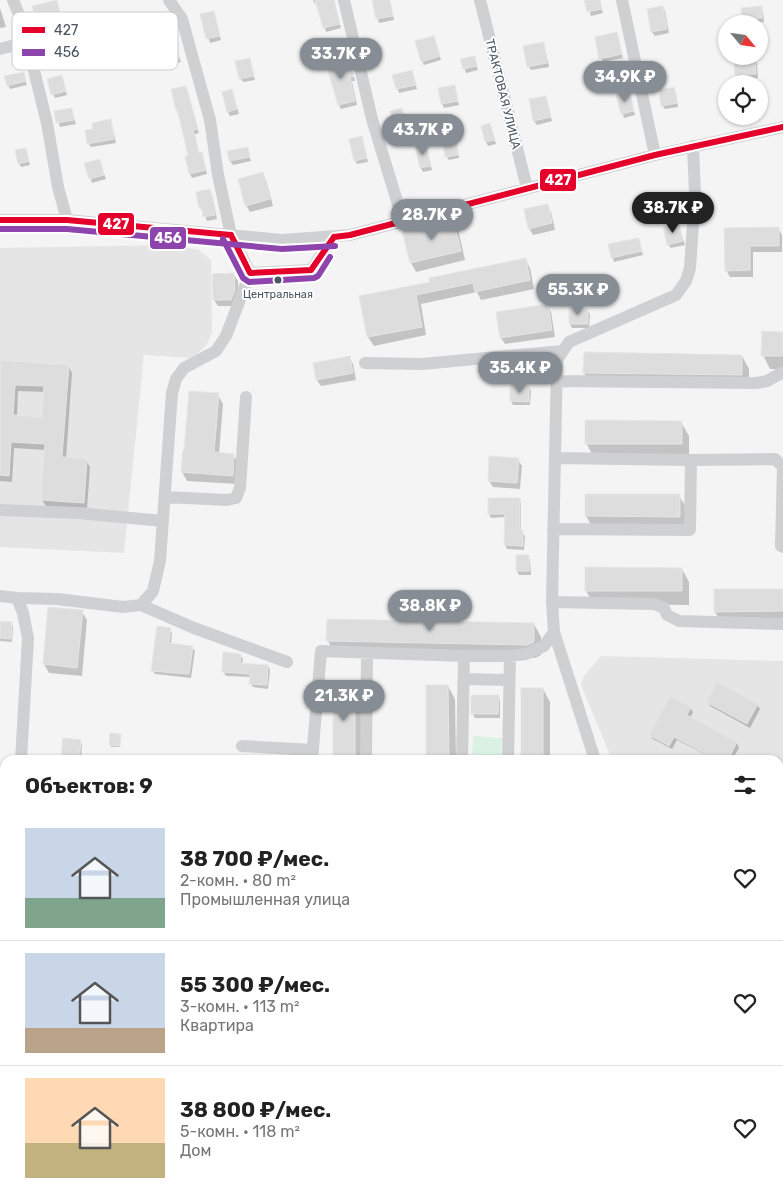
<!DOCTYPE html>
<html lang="ru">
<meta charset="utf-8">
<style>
:root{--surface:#fff;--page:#f6f6f6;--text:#222;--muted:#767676;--line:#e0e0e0;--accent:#868d94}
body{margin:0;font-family:Rubik,sans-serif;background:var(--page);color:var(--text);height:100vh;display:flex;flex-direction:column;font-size:19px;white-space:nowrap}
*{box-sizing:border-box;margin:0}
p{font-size:16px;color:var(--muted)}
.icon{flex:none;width:28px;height:28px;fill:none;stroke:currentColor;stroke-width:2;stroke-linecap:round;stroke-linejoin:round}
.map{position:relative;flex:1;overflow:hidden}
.side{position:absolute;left:0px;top:755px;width:784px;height:446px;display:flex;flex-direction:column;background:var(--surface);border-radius:15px 15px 0 0;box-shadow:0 1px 4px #0004}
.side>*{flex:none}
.needle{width:32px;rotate:119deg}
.buttons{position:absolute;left:718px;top:15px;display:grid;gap:10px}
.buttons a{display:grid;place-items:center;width:50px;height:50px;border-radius:50%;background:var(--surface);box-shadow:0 1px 4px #0004;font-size:25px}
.price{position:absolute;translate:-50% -42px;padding:0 11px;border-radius:18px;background:var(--accent);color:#fff;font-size:16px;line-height:32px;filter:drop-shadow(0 1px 2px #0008)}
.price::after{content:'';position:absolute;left:50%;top:30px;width:15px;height:11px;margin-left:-8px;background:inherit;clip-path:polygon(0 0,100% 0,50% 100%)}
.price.current{background:#222;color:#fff}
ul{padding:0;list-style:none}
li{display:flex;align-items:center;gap:15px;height:125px;padding:0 25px}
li+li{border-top:1px solid var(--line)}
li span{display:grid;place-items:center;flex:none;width:140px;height:100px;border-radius:0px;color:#555}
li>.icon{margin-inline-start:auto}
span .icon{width:60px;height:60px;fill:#fffc;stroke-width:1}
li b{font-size:21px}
h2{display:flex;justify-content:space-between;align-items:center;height:60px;padding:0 25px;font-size:21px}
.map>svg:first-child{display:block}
.education{fill:#e6e5e6}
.green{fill:#d9f2e3}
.shadow{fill:#0003;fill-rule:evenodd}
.building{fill:#ddddde;stroke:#e5e6e7;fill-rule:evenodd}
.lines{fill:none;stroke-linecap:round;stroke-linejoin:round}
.minor{stroke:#ced0d2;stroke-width:12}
.bus-1-casing{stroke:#fff;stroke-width:10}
.bus-2-casing{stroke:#fff;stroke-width:10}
.bus-1{stroke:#e4002b;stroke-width:6}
.bus-2{stroke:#8e44ad;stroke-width:6}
.bus-dot{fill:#4a5661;stroke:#fff;stroke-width:2}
.labels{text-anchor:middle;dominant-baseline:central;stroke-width:4;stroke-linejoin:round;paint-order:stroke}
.bus-label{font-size:11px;fill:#4a5661;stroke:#fff}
.street-label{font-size:12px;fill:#4a5661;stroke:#fff}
.key{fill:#fff;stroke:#c9ccd0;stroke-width:1}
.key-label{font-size:14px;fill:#4a5661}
.line-badge{stroke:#fff;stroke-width:2}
.badge-label{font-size:14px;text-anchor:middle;font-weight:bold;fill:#fff}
</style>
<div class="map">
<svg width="783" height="1201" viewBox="0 0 783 1201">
<rect width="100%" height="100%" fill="#f4f4f4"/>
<path class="education" d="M169,245L199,250L211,260L212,333L206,346L192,358L144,355L124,553L0,547V248Z
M601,656L783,661V767L779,773V760H612L581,685L584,676Z"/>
<path class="green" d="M473,736L502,738L501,760H472Z"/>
<path class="shadow" d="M313,0H334L341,28L326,32L318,3L315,4Z
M382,0H389L394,20L379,23L373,2Z
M591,0H599L603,13L591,16L586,1Z
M56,1L63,21L40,27L38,23Z
M663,7L665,11L669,33L655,36L652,32Z
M0,8L6,27L0,28Z
M761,8L763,12L764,22L746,23L743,19Z
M213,12L221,40L210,43L202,15Z
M616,33L623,58L603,62L601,58Z
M435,41L441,60L424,65L422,61Z
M543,44L545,48L549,67L531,70L528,66Z
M176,48L181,62L165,65L162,61Z
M474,57L478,70L466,73L462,60Z
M249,59L255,80L243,82L240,78Z
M344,59L348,69L351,68L353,72L355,81H352L357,105L341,109L339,105L340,60Z
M754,59L757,63L758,78L739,79L737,75Z
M412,72L417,89L399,93L394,76Z
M23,73L27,85L10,89L8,85Z
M63,80L67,95L55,98L53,94Z
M455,86L459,105L444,108L442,103Z
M186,87L199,133L195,134L199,154H201L203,158L207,174L192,178L190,174L189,156L177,110Z
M674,89L676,93L678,107L665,109L662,105Z
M232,91L239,114L230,116L228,112Z
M629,94L635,115L624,118L618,96Z
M546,97L552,121L537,125L534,121Z
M71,109L76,124L60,127L55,112Z
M402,110L408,127L398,130L392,112Z
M110,121L112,125L116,143L91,147L88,143L95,130Z
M490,125L496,144L488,146L486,142Z
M454,135L456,139L459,158L449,160L446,156Z
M362,138L368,162L357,164L355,160Z
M425,146L432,170L423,172L421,168Z
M247,148L251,161L233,165L230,161Z
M25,149L30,165L21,167L19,163Z
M99,160L106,179L92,183L86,164Z
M263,174L266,180L273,206L250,212L246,205Z
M210,191L212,195L217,219L207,221L204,212L200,208Z
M547,205L551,212L555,230L533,235L529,228Z
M453,220L458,229L465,260L416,272L411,263L404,232Z
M678,224L685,245L671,248L668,244Z
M778,228L782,235V252H753V277H730L726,270V229Z
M639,239L643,255L614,262L609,245Z
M525,259L530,268L534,289L481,300L477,292L421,304L426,335L374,346L368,337L361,297L431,283Z
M234,275L238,281V297L235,306H218L214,300Z
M547,306L551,312L555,337L505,344L501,338Z
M587,310L590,314L589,328H572L570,324Z
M783,333V369H770L763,355Z
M742,356L749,369V388L592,386L584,373Z
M349,357L353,364L356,380L321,386L317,380L314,364Z
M0,361L68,366L72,373L66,459L86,460L90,467L87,509L46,506L42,500L46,450L14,448L12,482L0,481ZM18,391L45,392L44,418L17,417Z
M529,387L531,391L530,405H513L511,401Z
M218,395L223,404L219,454L233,455L239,464L237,484L187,481L182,472Z
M681,422L689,436V457H594L586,443Z
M518,460L522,466L520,489L493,487L489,481Z
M586,495L679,496L687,509V530H594L586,516Z
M519,499L521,503V531L525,536L524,550L507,549L505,545L506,517L491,518L489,514Z
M528,556L530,560L531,575H519L517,571Z
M682,569L689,582V605L594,604L586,591Z
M783,590V625H723L715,612Z
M82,612L87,620L82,676L49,673L44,664Z
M0,623H11L13,627L12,642L0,641Z
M534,624L541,637V655L535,658L335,654L328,641Z
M170,629L172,633L171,644L192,647L195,651L191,678L155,674L152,670Z
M240,655L243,659L242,664L268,666L270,670L268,689L253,687L250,683L251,677L226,676L223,671Z
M354,686L362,699V760H334Z
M448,686L455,699L456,760H427Z
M543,689L550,702V760H522Z
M498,696L500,700V718H475L472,713Z
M708,702L757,705L760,709L750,728L710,706Z
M690,708L693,712L690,718L737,743L739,748L732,760H716L677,740L672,749L653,739L650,735Z
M120,735V747H111V745Z
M80,741L82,745L81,760H64L63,758Z
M0,851H5V871H0Z
M0,939L2,943V955H0Z"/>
<path class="building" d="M57,0L61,17L37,24L32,6Z
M315,0H333L340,24L323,28Z
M372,0H390L393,16L376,19Z
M584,0H600L602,9L587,12Z
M663,6L667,29L651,32L647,9Z
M762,6V18L742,19L741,8Z
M214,11L220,36L206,39L200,14Z
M617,32L622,54L599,59L595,37Z
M434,36L440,56L421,62L415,41Z
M544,42L547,63L527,67L523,46Z
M177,47L179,58L161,62L159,50Z
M475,56L477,66L463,69L460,59Z
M339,57L340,59L345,58L347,68L351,67L354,77H350L355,101L338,105L325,60Z
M250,58L254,76L239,79L235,61Z
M755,58L756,74L735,75L734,59Z
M412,70L416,85L396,89L392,75Z
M24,72L26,81L7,86L4,76Z
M62,75L66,91L51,95L47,79Z
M455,85L458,101L441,104L438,88Z
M186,86L198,129L193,130L199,153L202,152L206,170L189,174L185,156H188L178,110H176L171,89Z
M674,87L677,103L661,106L659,90Z
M232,89L237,109L227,112L222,92Z
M630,92L634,111L621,114L616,95Z
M546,96L551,117L533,121L529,99Z
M72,108L74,120L56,123L54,111Z
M402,108L406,123L394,126L390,111Z
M111,119L114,139L87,144L85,130L93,129L92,123Z
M490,123L495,140L485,142L481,126Z
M454,134L458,155L445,157L442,136Z
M362,136L367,158L354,161L349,139Z
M426,145L431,166L420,168L415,147Z
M248,147L250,157L229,161L227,151Z
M26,148L29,161L18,164L15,150Z
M100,159L104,175L89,179L84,163Z
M263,172L270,199L245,206L238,179Z
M210,189L215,215L203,217L202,208H199L196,192Z
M548,204L552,223L528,229L524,209Z
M453,219L461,251L410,263L402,231Z
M679,223L683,241L667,245L663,227Z
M779,227V246H750V270L725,271L724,228Z
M639,238L642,251L611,258L608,244Z
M526,258L530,280L475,292L473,283L416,295L422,327L367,337L359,296L430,282L429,278Z
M234,273L235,290L231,300H213L212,274Z
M548,304L552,330L500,338L496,312Z
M569,308L588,309V324H569Z
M762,331L783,332V356H761Z
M584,352L742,355V375L583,373Z
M350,356L353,373L316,380L313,363Z
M0,360L69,365L62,457L87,459L84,503L41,500L45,444L11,442L9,476L0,475ZM15,385L44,386L42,417L13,415Z
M510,385L529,386V402L510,401Z
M189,391L219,393L214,452L234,454L233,476L181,472L183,450H184Z
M585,420L682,421V444H585Z
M489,456L519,458L517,483L488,481Z
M585,494H680V517L585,516Z
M488,498H520V530H523V546L504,545L505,514H488Z
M516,555H529V571H516Z
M585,567L682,568V591H585Z
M714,589H783V611L714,612Z
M48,607L83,610L77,668L43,664Z
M327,619L534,623V642L527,645L326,641Z
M0,621L12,622L11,639L0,638Z
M157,626L171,628L169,643L193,646L189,674L151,671Z
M223,652L241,654L240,663L268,665L267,685L249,684L250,674L222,672Z
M717,682L758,704L747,724L706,702Z
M333,685H355V760H333Z
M426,685H448L449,760H426Z
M521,688H543V760H521Z
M471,695H499L498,714H471Z
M670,696L691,707L687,715L737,742L728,760H720L710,755V756L674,737L669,746L649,735Z
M110,733L121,734L120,746L109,745Z
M63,738L81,740L79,760L61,758Z"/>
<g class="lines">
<path class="minor" d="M13,0L22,22L47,123L58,187L67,220
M169,0L182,19L210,120L218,175L231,235L250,273L311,270L334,237
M344,0L372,119L403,221
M480,0L527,188
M622,0L655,155
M0,49L27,42
M0,220H67L282,240L350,235L655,155L783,127
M365,363L422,364L562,351
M557,381L756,383L767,381L783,372
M691,460L775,459L783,467
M783,466L781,546L783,547
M165,497L227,500L236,498L240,488L246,397
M0,510L78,513L163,521
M553,529L690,530L691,460L555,458
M0,596L17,598L23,613L28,638L21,760
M17,598L57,599L123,607L141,605L153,591L160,561L172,393L176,379L184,368L216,351L226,336L250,273
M552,602L654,604L664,608L667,615L679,621L783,624
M141,605L194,628L287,662
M464,679L509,680
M242,746L313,750
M312,760L321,651L464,656H510L526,654L544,646L554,632
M366,760L367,653
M462,760L464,656
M508,760L510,656
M595,760L554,632L552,602L557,360L569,342L676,295L686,281L690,268L695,195L693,146
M0,826H5
M779,854L783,848
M779,932L783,923
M779,1030L783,1024
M0,1177L5,1179
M269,1201L270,1196"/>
<g class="bus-1-casing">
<path id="bus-1" d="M0,220H67L231,235
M231,235L250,273L311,270L334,237
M334,237L350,235L655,155L783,127"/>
</g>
<g class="bus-2-casing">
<path id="bus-2" d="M0,229H67L282,249L335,246
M223,239L243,278L249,282L314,278L318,276L330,257"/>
</g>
<use href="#bus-1" class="bus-1"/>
<use href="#bus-2" class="bus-2"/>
</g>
<circle class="bus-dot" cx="278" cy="280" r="4.5"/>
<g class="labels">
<g class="bus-label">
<text x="278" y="294">Центральная</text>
</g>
<g class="street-label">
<text transform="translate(503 94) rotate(76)">ТРАКТОВАЯ УЛИЦА</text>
</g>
</g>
<rect x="12" y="12" width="166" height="58" rx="8" class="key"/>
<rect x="22" y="27" width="23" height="6" fill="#e4002b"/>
<rect x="22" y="49" width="23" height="7" fill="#8e44ad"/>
<g class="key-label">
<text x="54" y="35">427</text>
<text x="54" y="57">456</text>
</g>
<g class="line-badge">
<rect x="539" y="168" width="38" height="24" rx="5" fill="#e4002b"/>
<rect x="97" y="212" width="38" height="24" rx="5" fill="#e4002b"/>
<rect x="149" y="226" width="38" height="24" rx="5" fill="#8e44ad"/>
</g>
<g class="badge-label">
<text x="558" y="185">427</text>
<text x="116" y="229">427</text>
<text x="168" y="243">456</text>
</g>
</svg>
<div class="buttons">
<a><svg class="needle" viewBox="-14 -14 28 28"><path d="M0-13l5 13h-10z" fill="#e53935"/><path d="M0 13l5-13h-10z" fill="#767676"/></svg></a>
<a><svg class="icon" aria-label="locate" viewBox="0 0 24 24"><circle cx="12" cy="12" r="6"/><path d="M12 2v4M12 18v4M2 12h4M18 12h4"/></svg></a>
</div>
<b class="price" style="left:341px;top:80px">33.7K ₽</b>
<b class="price" style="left:625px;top:103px">34.9K ₽</b>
<b class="price" style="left:423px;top:156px">43.7K ₽</b>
<b class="price current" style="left:673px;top:234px">38.7K ₽</b>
<b class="price" style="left:432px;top:241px">28.7K ₽</b>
<b class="price" style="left:578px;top:316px">55.3K ₽</b>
<b class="price" style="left:520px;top:394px">35.4K ₽</b>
<b class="price" style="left:430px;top:632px">38.8K ₽</b>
<b class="price" style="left:344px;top:722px">21.3K ₽</b>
<section class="side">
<h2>Объектов: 9<svg class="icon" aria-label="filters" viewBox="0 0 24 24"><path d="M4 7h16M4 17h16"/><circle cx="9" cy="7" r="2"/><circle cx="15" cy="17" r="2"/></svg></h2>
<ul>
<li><span style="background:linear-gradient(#c9d6e8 70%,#7fa58c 0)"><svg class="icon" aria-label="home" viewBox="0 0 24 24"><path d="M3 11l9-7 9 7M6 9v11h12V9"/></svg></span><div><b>38 700 ₽/мес.</b><p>2-комн. · 80 m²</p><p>Промышленная улица</p></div><svg class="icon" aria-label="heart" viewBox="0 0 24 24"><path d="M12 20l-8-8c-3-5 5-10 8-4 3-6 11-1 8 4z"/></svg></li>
<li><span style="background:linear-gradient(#c9d6e8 75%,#b9a48a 0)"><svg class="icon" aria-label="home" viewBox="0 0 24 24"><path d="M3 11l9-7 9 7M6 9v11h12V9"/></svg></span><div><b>55 300 ₽/мес.</b><p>3-комн. · 113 m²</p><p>Квартира</p></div><svg class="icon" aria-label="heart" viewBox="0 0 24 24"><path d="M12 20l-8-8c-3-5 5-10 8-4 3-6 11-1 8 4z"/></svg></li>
<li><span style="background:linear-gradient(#ffd9b3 65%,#c2b280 0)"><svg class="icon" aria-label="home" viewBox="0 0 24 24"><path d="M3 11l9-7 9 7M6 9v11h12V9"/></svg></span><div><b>38 800 ₽/мес.</b><p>5-комн. · 118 m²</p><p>Дом</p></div><svg class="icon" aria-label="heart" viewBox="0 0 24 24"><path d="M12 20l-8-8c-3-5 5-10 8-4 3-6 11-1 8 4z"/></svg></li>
</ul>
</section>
</div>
